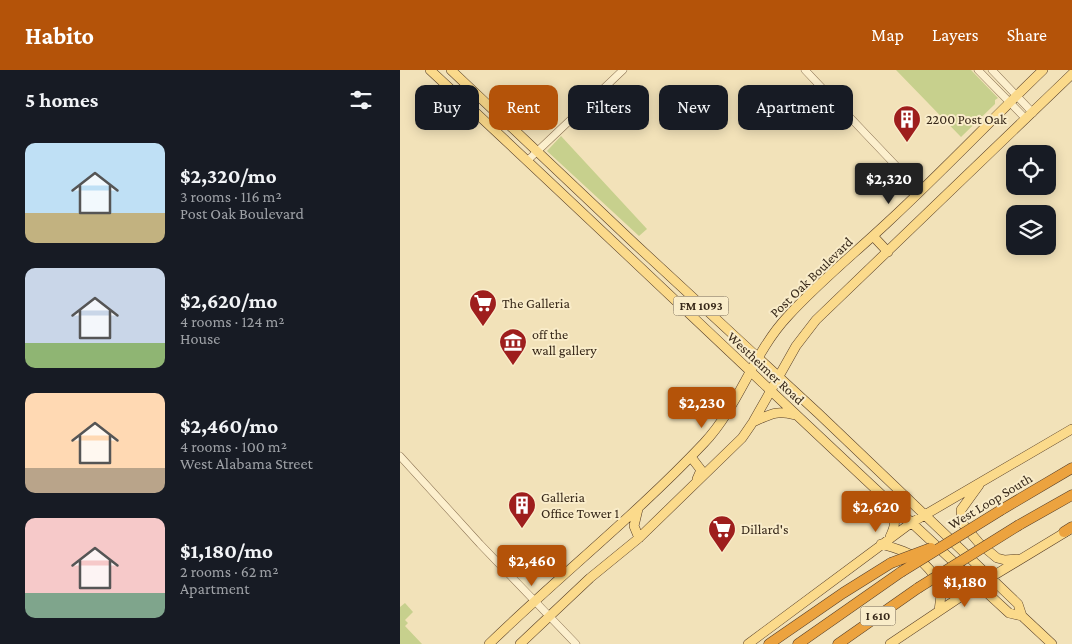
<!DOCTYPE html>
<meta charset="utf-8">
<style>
:root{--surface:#171b24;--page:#20242c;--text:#f1f3f6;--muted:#9ea1a6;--accent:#b45309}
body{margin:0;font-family:"Crimson Pro",serif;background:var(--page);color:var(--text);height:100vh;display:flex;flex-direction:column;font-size:19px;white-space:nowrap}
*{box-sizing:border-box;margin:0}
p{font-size:16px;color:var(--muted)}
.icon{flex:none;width:28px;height:28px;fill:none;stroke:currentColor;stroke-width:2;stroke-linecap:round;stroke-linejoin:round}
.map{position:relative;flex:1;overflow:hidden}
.side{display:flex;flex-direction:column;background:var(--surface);width:400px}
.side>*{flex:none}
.banner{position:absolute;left:15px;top:15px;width:475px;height:45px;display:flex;gap:10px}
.fabs{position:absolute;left:606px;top:75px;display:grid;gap:10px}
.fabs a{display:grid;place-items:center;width:50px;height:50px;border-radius:10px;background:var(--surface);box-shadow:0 2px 12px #0003;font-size:25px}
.price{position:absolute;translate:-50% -42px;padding:0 11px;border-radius:5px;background:var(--accent);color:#fff;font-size:16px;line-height:32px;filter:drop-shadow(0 1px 2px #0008)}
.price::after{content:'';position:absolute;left:50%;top:30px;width:15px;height:11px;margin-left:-8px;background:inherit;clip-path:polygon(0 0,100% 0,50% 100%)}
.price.active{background:#222;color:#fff}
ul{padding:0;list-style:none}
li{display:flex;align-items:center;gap:15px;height:125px;padding:0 25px}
li span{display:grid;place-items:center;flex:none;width:140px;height:100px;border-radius:10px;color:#555}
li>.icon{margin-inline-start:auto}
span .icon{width:60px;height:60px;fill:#fffc;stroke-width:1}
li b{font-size:21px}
h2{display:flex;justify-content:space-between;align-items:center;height:60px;padding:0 25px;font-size:21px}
.pill{padding:0 18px;border-radius:10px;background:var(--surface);box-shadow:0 2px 12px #0003;font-size:18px;line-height:45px}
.pill.active{background:var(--accent);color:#fff}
header{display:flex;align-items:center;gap:30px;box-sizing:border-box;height:70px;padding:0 25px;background:var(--accent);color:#fff}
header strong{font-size:24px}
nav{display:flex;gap:28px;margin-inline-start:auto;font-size:18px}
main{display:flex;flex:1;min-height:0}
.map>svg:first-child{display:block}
.green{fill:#c7d08d}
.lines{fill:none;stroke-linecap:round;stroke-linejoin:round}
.minor-casing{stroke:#8a7152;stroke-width:8}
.major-casing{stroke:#563e28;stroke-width:10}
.highway-casing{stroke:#563e28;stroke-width:11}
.minor{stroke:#fcefcd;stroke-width:7}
.major{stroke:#fbda8b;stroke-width:9}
.highway{stroke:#eca33f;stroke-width:10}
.highway-bridge-casing{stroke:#563e28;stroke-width:11;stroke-linecap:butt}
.highway-bridge{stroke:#eca33f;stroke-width:10}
.labels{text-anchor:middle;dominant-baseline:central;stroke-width:4;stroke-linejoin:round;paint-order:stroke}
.shield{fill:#f9ecc9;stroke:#71634e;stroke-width:1}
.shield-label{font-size:12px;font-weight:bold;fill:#372819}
.poi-label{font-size:14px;fill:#372819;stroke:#f9ecc9;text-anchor:start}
.street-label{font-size:14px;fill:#372819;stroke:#f9ecc9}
</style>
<header>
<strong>Habito</strong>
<nav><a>Map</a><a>Layers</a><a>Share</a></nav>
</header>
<main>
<section class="side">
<h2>5 homes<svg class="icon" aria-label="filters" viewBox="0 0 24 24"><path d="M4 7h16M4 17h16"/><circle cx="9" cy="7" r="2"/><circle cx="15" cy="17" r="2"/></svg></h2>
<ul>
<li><span style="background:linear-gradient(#bfe0f5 70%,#c2b280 0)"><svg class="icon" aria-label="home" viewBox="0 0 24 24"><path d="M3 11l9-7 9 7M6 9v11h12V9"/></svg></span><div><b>$2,320/mo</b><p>3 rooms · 116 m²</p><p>Post Oak Boulevard</p></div></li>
<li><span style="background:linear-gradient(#c9d6e8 75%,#8fb573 0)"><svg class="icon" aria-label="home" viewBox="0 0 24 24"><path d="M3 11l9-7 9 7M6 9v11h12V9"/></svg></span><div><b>$2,620/mo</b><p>4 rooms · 124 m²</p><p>House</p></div></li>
<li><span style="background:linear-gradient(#ffd9b3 75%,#b9a48a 0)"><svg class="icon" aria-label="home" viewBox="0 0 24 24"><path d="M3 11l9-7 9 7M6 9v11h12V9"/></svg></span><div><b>$2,460/mo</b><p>4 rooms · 100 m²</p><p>West Alabama Street</p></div></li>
<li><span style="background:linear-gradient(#f6c9c9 75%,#7fa58c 0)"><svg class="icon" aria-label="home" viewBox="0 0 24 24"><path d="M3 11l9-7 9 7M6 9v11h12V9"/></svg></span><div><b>$1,180/mo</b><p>2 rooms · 62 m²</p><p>Apartment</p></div></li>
</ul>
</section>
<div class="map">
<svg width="672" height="574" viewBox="0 0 672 574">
<rect width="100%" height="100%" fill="#f2e2b9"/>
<path class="green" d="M496,0H571L598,28L595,30V34L561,67Z
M161,66L247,159L239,166L147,81Z
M5,533L13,542L5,550L8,553L5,556L22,574H0V537Z"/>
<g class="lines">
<g class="minor-casing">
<path id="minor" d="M405,0L520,121
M578,0L626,49
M592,0L633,43
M127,91L223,0
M0,386L80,474L176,574"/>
</g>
<g class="major-casing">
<path id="major" d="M30,0C224,180 414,364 609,543L622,546
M51,0L235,174L419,344L618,534L622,546L652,574
M473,166L488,182
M353,352C371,344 376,340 395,345
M291,387L301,400L297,409
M579,415L561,440L562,453L579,473L597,488L605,490L617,489
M490,435C495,450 497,452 490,467
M238,439L234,456L239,468
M481,474C514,483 524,488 542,517L539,541
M89,574C159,506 236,445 304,373C339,336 353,283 388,246C419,212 455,183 488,152C541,103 591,50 643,0
M120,574L190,508L239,468L342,368L353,352L396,276L416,250L672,4
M348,574L511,453L672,359
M490,574L578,515L669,460"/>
</g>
<g class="highway-casing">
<path id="highway" d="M601,440L672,398
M619,455L672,425
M664,462L672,457
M369,574L443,523L491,493
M398,574L501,502
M438,574L518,518"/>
</g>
<use href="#minor" class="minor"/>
<use href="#major" class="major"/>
<use href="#highway" class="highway"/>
<g class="highway-bridge-casing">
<path id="highway-bridge" d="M491,493L531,478
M501,502L601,440
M518,518L619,455"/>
</g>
<use href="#highway-bridge" class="highway-bridge"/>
</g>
<defs>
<g id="building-pin" transform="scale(1.4375)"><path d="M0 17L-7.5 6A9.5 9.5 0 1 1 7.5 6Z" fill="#9e1e1d" stroke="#f9ecc9"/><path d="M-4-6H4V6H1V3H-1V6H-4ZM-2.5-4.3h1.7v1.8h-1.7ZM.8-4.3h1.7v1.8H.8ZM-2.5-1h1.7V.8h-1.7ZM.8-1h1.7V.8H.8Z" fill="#fff"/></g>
<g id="supermarket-pin" transform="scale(1.4375)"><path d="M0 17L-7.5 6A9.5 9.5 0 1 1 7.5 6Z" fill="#9e1e1d" stroke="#f9ecc9"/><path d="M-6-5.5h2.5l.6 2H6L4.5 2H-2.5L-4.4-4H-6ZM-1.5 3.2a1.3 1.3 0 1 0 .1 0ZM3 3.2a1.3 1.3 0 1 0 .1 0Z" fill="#fff"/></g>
<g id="museum-pin" transform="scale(1.4375)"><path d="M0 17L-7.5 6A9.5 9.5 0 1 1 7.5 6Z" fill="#9e1e1d" stroke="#f9ecc9"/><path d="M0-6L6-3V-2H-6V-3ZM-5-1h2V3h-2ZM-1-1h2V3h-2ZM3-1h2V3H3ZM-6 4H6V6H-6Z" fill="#fff"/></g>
</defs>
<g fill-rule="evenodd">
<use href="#building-pin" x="507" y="49"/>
<use href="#supermarket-pin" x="83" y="233"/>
<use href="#museum-pin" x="113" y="272"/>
<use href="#building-pin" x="122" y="435"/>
<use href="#supermarket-pin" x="322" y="459"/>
</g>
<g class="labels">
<g class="shield">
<rect x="273.5" y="226.5" width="55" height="19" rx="4"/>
<rect x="460.5" y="536.5" width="35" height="19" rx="4"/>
</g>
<g class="shield-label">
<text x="301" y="236">FM 1093</text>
<text x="478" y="546">I 610</text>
</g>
<g class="poi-label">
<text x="526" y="49">2200 Post Oak</text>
<text x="102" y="233">The Galleria</text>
<text x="132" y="264">off the<tspan x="132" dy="16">wall gallery</tspan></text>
<text x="141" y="427">Galleria<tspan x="141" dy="16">Office Tower 1</tspan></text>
<text x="341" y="459">Dillard's</text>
</g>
<g class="street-label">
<text transform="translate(411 207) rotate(-44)">Post Oak Boulevard</text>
<text transform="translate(366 298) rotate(43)">Westheimer Road</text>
<text transform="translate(590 431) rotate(-31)">West Loop South</text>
</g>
</g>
</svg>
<div class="fabs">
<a><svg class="icon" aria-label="locate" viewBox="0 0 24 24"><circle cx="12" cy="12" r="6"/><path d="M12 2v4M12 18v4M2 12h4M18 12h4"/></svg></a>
<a><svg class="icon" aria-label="layers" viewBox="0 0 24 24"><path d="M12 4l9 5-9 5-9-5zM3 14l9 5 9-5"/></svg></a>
</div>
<b class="price active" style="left:489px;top:135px">$2,320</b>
<b class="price" style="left:302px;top:359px">$2,230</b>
<b class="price" style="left:476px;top:463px">$2,620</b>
<b class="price" style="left:132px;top:517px">$2,460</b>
<b class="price" style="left:565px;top:538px">$1,180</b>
<div class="banner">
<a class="pill">Buy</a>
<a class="pill active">Rent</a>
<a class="pill">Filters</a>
<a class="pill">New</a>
<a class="pill">Apartment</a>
</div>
</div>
</main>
